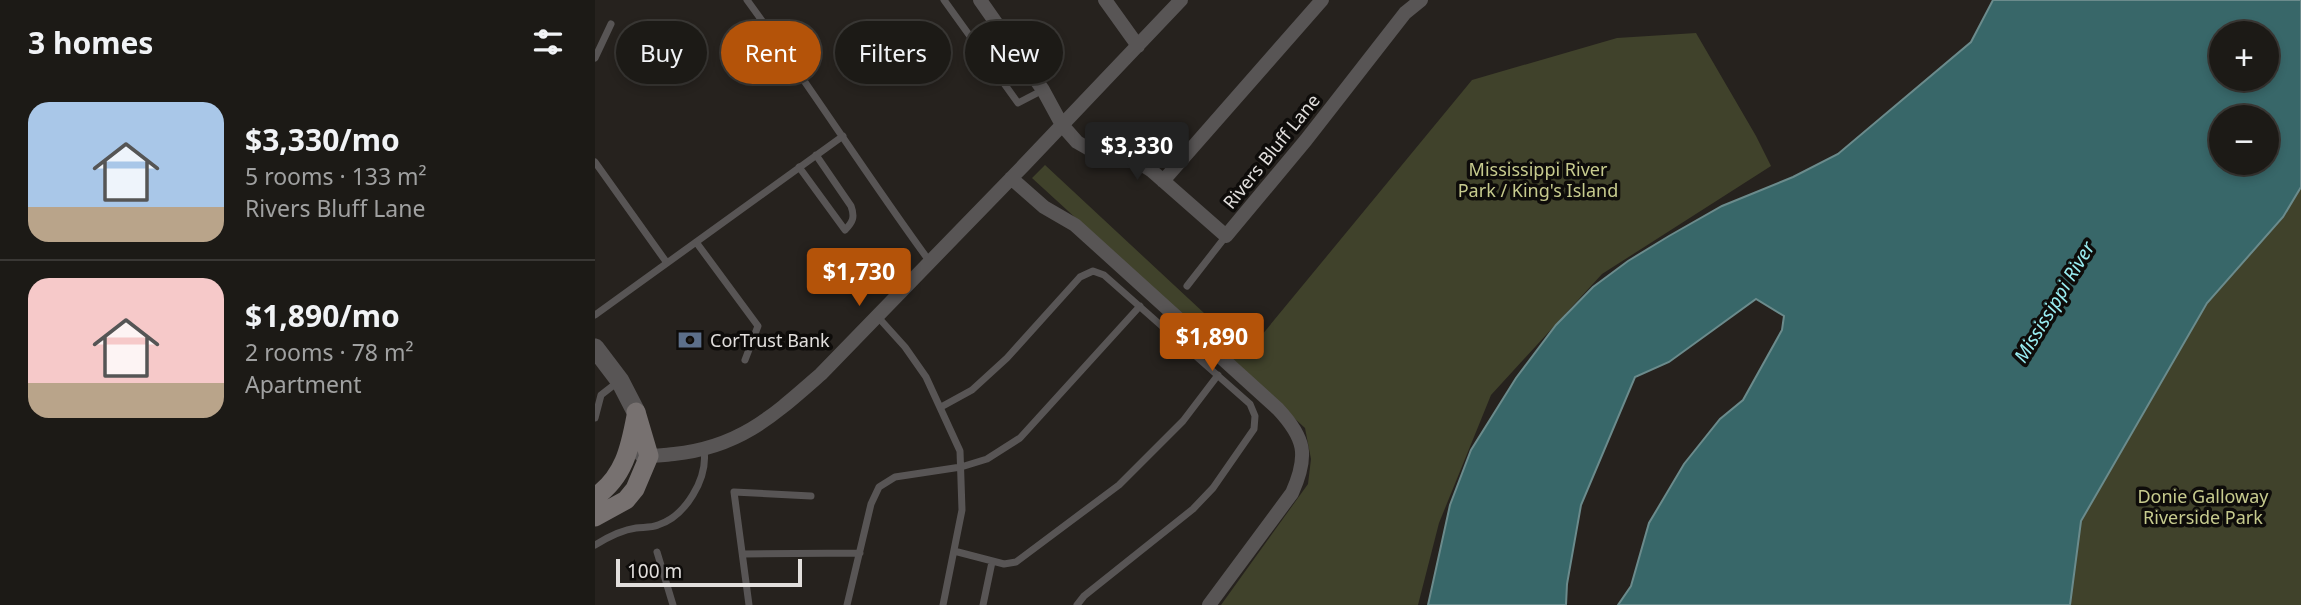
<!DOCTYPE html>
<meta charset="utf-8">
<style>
:root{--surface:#1c1a16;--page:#25231f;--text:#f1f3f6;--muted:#a0a1a1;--line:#3a3835;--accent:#b45309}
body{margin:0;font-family:"Noto Sans",sans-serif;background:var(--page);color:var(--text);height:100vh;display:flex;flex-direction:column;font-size:26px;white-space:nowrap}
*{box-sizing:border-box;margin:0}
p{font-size:23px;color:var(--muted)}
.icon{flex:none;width:38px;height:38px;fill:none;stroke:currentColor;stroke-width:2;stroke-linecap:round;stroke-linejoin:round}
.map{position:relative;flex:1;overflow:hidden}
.sheet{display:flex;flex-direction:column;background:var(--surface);width:595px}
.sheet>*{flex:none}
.hud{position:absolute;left:21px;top:21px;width:665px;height:63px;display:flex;gap:14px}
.fabs{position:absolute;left:1614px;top:21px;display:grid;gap:14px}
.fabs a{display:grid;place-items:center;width:70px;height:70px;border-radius:50%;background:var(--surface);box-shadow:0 4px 10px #0003,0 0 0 2px var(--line);font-size:35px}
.scale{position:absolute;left:21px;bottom:18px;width:186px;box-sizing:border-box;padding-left:7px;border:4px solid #e2dfdd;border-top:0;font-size:19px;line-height:24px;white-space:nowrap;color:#e2dfdd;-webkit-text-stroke:5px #0e0c0a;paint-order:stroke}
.price{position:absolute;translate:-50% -60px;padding:0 16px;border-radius:7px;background:var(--accent);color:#fff;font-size:23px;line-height:46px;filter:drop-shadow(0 2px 4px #0008)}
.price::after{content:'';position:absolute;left:50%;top:42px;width:21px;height:16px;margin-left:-10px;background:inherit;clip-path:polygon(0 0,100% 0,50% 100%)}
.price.current{background:#222;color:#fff}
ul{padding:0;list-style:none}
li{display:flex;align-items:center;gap:21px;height:175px;padding:0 28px}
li+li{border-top:2px solid var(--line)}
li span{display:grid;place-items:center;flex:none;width:196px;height:140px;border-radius:21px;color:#555}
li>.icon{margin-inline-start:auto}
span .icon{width:84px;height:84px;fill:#fffc;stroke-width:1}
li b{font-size:30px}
h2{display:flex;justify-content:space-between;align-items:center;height:84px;padding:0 28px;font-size:30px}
.chip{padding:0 24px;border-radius:32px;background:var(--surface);box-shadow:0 4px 10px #0003,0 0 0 2px var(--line);font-size:24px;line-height:63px}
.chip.current{background:var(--accent);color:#fff}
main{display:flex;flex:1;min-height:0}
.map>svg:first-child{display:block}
.green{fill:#40422b}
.water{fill:#386769;stroke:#6b8b8c;stroke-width:2;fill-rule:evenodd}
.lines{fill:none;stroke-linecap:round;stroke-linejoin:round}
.service{stroke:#585555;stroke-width:7}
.minor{stroke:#585555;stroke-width:14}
.tertiary{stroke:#585555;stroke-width:19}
.secondary{stroke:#777170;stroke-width:19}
.labels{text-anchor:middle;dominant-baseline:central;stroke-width:7;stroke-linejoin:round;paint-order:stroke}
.street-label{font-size:18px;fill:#e2dfdd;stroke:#0e0c0a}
.park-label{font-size:18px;fill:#c7cb8e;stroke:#0e0c0a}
.poi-label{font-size:18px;fill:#e2dfdd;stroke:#0e0c0a;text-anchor:start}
.water-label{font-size:19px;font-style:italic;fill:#9aedf2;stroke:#0e0c0a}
</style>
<main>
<section class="sheet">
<h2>3 homes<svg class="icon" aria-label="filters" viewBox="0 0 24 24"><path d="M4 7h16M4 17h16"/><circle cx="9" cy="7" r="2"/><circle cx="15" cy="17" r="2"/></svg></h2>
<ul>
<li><span style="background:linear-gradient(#a9c7e8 75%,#b9a48a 0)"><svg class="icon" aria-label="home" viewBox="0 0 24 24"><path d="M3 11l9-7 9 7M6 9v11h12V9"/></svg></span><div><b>$3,330/mo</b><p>5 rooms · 133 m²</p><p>Rivers Bluff Lane</p></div></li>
<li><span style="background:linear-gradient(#f6c9c9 75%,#b9a48a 0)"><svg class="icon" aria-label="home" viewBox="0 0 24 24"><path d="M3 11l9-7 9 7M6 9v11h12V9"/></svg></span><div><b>$1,890/mo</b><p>2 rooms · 78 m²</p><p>Apartment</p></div></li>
</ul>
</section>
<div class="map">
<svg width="1706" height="605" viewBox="0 0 1706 605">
<rect width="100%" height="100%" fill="#26221e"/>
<path class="green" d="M1101,33L1161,136L1176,166L1007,274L896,395L844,523L823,605H626L713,484L716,459L710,428L437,178L450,165L652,353L877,80L1022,38Z
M1706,187V605H1475L1486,521L1612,303L1688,217Z"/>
<path class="water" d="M1398,0H1706V187L1688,217L1612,303L1486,521L1475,605H1023L1036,586L1054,523L1089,464L1125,419L1148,400L1187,330L1189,316L1161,299L1074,362L1040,377L986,505L972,584L971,605H833L855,505L876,450L921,378L961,325L998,287L1033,261L1074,236L1127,206L1198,177L1243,154L1376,42ZM1626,33H1671V79H1626ZM1626,117H1671V163H1626Z"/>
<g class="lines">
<path class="service" d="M152,0C215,86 272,176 335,262
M349,0L423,103L448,90
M0,58L16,24
M0,162L72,263
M204,167L250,230C258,222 260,217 256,206L221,155
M101,242L163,326L150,360
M592,286L631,236
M0,315L248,136
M282,316L310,347L331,377L365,451L367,510L348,605
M346,407L377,390L412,358L485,277L498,271L509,275L655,404L660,416L659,429L618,488L598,509L489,596L482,605
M0,418L6,395L24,381
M0,545C13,537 26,530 41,528C48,527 56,528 63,525C91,516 113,478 109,450
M359,551L409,564L421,562L524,485L588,421L623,375
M62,552L78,605
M148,554L265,553
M154,605L139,492L216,496
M252,605L276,504L284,487L300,477L366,467L392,459L425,438L545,306
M388,605L397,562"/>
<path class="minor" d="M385,0L448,90L467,125L482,142L496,150L534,156L557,171L631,236L711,140L810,13L826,0
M510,0L543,46
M416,178L449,207L480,225L683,409C710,438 714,455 697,493L614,605
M568,181L727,0
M46,455C57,457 68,455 79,454C145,447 178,416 226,374L429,165L586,0"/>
<path class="tertiary" d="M0,348L25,381L41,412"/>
<path class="secondary" d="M0,497C29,477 35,448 41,416
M0,517L31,500L40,489L54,456L41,412"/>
</g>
<defs>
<g id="bank-bare" transform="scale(1.89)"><path d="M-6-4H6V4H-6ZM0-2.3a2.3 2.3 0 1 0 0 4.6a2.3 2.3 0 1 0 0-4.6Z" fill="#5c6f8a" stroke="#0e0c0a" stroke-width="2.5" paint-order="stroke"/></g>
</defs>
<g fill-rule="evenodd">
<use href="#bank-bare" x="95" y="340"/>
</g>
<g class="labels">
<g class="street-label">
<text transform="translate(676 151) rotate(-51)">Rivers Bluff Lane</text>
</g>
<g class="park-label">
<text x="943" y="169">Mississippi River<tspan x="943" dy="21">Park / King's Island</tspan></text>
<text x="1608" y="496">Donie Galloway<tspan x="1608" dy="21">Riverside Park</tspan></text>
</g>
<g class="poi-label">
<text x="115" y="340">CorTrust Bank</text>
</g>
<g class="water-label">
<text transform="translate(1459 302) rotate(-59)">Mississippi River</text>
</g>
</g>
</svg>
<div class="fabs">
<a>+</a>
<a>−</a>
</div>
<div class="scale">100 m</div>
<b class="price current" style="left:542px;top:182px">$3,330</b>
<b class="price" style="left:264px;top:308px">$1,730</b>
<b class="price" style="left:617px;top:373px">$1,890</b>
<div class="hud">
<a class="chip">Buy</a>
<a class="chip current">Rent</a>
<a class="chip">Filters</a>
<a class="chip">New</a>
</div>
</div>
</main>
